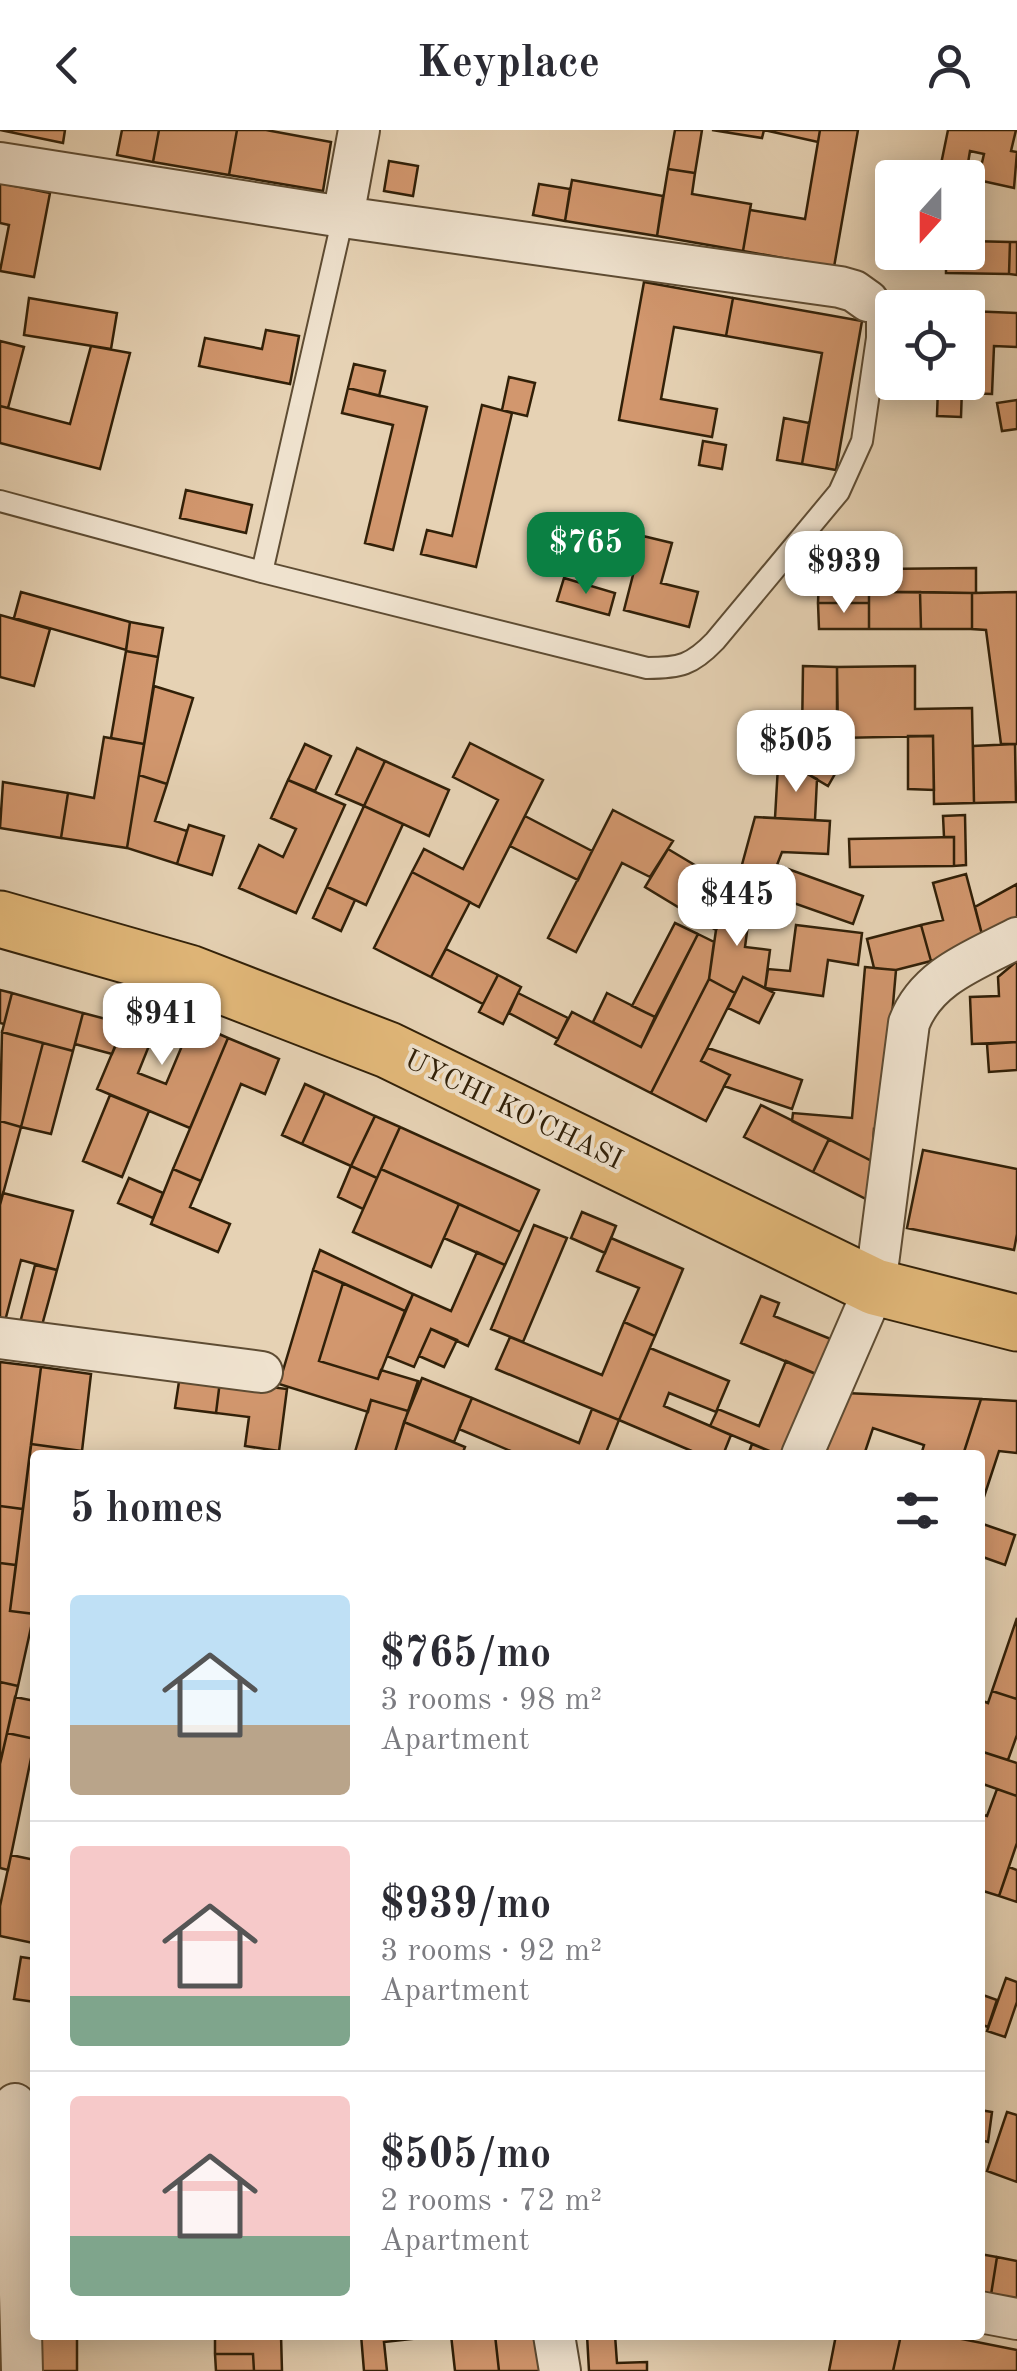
<!DOCTYPE html>
<meta charset="utf-8">
<style>
:root{--surface:#fff;--page:#f7f7f7;--text:#2b2b33;--muted:#7c7c81;--line:#e1e1e2;--accent:#0b8043}
body{margin:0;font-family:"Old Standard TT",serif;background:var(--page);color:var(--text);height:100vh;display:flex;flex-direction:column;font-size:38px;white-space:nowrap}
*{box-sizing:border-box;margin:0}
p{font-size:32px;color:var(--muted)}
.icon{flex:none;width:55px;height:55px;fill:none;stroke:currentColor;stroke-width:2;stroke-linecap:round;stroke-linejoin:round}
.map{position:relative;flex:1;overflow:hidden}
.drawer{position:absolute;left:30px;top:1320px;width:955px;height:890px;display:flex;flex-direction:column;background:var(--surface);border-radius:10px;box-shadow:0 5px 25px #0003}
.drawer>*{flex:none}
.needle{width:65px;rotate:201deg}
.controls{position:absolute;left:875px;top:30px;display:grid;gap:20px}
.controls a{display:grid;place-items:center;width:110px;height:110px;border-radius:10px;background:var(--surface);box-shadow:0 5px 25px #0003;font-size:50px}
.price{position:absolute;translate:-50% -85px;padding:0 22px;border-radius:20px;background:#fff;color:#222;font-size:32px;line-height:65px;filter:drop-shadow(0 2px 5px #0008)}
.price::after{content:'';position:absolute;left:50%;top:60px;width:30px;height:22px;margin-left:-15px;background:inherit;clip-path:polygon(0 0,100% 0,50% 100%)}
.price.selected{background:var(--accent);color:#fff}
ul{padding:0;list-style:none}
li{display:flex;align-items:center;gap:30px;height:250px;padding:0 40px}
li+li{border-top:2px solid var(--line)}
li span{display:grid;place-items:center;flex:none;width:280px;height:200px;border-radius:10px;color:#555}
li>.icon{margin-inline-start:auto}
span .icon{width:120px;height:120px;fill:#fffc;stroke-width:1}
li b{font-size:42px}
h2{display:flex;justify-content:space-between;align-items:center;height:120px;padding:0 40px;font-size:42px}
header{display:flex;justify-content:space-between;align-items:center;height:130px;padding:0 40px;background:var(--surface);font-size:45px;font-weight:600}
.map>svg:first-child{display:block}
.building{fill:#d2976e;stroke:#312008;stroke-width:2.5}
.lines{fill:none;stroke-linecap:round;stroke-linejoin:round}
.service-casing{stroke:#5e4c33;stroke-width:24}
.minor-casing{stroke:#5e4c33;stroke-width:44}
.primary-casing{stroke:#312008;stroke-width:59}
.service{stroke:#efe2ce;stroke-width:20}
.minor{stroke:#efe2ce;stroke-width:40}
.primary{stroke:#e3b97a;stroke-width:55}
.labels{text-anchor:middle;dominant-baseline:central;stroke-width:8;stroke-linejoin:round;paint-order:stroke}
.street-label{font-size:28px;fill:#312008;stroke:#efe2ce}
</style>
<header><svg class="icon" aria-label="back" viewBox="0 0 24 24"><path d="M15 5l-7 7 7 7"/></svg>Keyplace<svg class="icon" aria-label="person" viewBox="0 0 24 24"><circle cx="12" cy="8" r="4"/><path d="M4 21q1-7 8-7t8 7"/></svg></header>
<div class="map">
<svg width="1017" height="2241" viewBox="0 0 1017 2241">
<rect width="100%" height="100%" fill="#e6d2b4"/>
<filter id="stains"><feTurbulence type="fractalNoise" baseFrequency=".002" numOctaves="4"/><feColorMatrix values="0 0 0 0 .2 0 0 0 0 .09 0 0 0 0 .02 0 0 0 .5 -.17"/></filter>
<radialGradient id="worn" r=".72"><stop offset=".6" stop-color="#630" stop-opacity="0"/><stop offset="1" stop-color="#630" stop-opacity=".3"/></radialGradient>
<path class="building" d="M0,0H65L63,13Z
M122,0H159L153,32L117,25Z
M159,0H237L229,45L153,32Z
M237,0H266L331,12L323,61L229,45Z
M675,0H702L695,43L668,39Z
M712,0H764L762,8Z
M764,0H820L818,12Z
M820,0H858L834,137L743,121L750,80L805,89Z
M948,0H1016L1011,21L1017,22L1014,58L978,50L984,24L970,21L966,45L940,39Z
M389,31L418,36L413,66L384,61Z
M668,39L695,43L692,64L751,74L743,121L657,106Z
M572,50L663,66L657,106L565,91Z
M0,53L50,63L34,147L0,141L9,95L0,93Z
M539,54L570,59L565,91L533,85Z
M968,111L1010,112L1009,144L946,143V122H968Z
M1010,112H1017V145L1009,144Z
M644,152L733,168L726,206L674,197L661,269L717,279L712,307L619,290Z
M29,168L117,183L111,219L24,205Z
M733,168L862,191L836,340L802,334L822,223L726,206Z
M968,181L1017,183V217L994,216L992,264L961,263L962,252H968Z
M266,200L299,206L290,254L199,236L205,208L262,219Z
M0,211L24,217L8,278L0,276Z
M91,216L130,223L100,339L0,313V276L70,294Z
M354,234L385,241L379,266L348,258Z
M509,247L535,253L527,286L502,280Z
M938,257L962,258L961,287L937,286Z
M348,258L427,277L393,420L365,413L393,295L342,283Z
M1017,270V299L1002,301L997,273Z
M482,275L512,283L476,437L421,424L427,400L452,406Z
M784,288L809,293L802,334L777,330Z
M703,311L726,315L722,339L699,335Z
M186,360L252,375L246,403L180,388Z
M643,406L672,413L661,453L698,462L689,497L624,480Z
M976,438V463L880,462L879,439Z
M819,445H880V462H869V473H818Z
M564,448L615,463L609,485L557,471Z
M21,462L130,492L126,520L14,488Z
M869,462H920L921,499H869Z
M920,462L972,463V499H921Z
M1017,462V614H1001L986,500L972,499V463Z
M818,473H869V499H819Z
M0,485L50,499L34,556L0,547Z
M130,492L163,498L158,527L126,521Z
M126,521L158,527L144,614L111,608Z
M803,536L837,537V627L802,607Z
M915,536V579L972,578L974,673L934,674L933,606L838,608L837,537Z
M154,556L193,568L167,654L139,645Z
M791,601L843,630L828,656L777,626Z
M908,606H933L934,660L908,659Z
M104,607L144,614L127,718L61,708L68,663L94,668Z
M470,613L543,650L479,777L412,742L424,719L463,739L498,670L453,647Z
M305,614L331,626L315,661L288,650Z
M1015,614L1016,672L974,673L973,616Z
M357,618L385,631L364,676L336,664Z
M385,631L449,660L429,706L364,676Z
M778,636L796,638L817,649L815,690L775,688Z
M139,645L167,654L155,691L187,701L177,734L127,718Z
M288,650L345,675L296,783L239,758L259,715L283,727L296,699L271,688Z
M3,652L68,663L61,708L0,698Z
M364,676L403,694L366,775L327,757Z
M613,680L673,711L650,747L622,733L576,822L548,808Z
M965,685L966,735L954,736V707H944L943,686Z
M525,686L592,721L578,750L510,716Z
M755,687L830,691L828,724L782,722L777,735L863,766L853,794L737,753Z
M189,695L224,706L212,745L177,734Z
M954,707V736L850,737L849,709Z
M668,719L738,761L716,800L645,757Z
M412,742L470,772L431,847L374,818Z
M966,744L985,816L931,831L921,795L943,790L933,753Z
M1017,754V799L985,816L975,777Z
M327,757L355,770L341,801L313,788Z
M738,761L752,764L745,817L770,820L765,858L743,847L735,863L709,849L716,800Z
M675,793L698,804L655,887L632,876Z
M796,795L862,803L858,835L828,830L823,866L765,858L768,839L790,841Z
M921,795L931,831L896,840L874,838L867,809Z
M698,804L714,812L709,849L651,963L555,914L572,882L641,917Z
M446,819L498,845L483,874L431,847Z
M1017,831V912L972,914L970,867L999,866L998,847Z
M865,837L896,840L882,1000L874,999L872,1031L792,991L793,983L852,988Z
M498,845L521,857L503,894L479,882Z
M743,847L774,863L759,893L728,878Z
M709,849L735,863L701,931L730,945L706,991L651,963Z
M0,860L12,863L4,894L0,893Z
M12,863L83,883L73,921L2,902Z
M518,863L568,888L558,909L509,883Z
M607,863L655,887L641,917L593,892Z
M135,869L163,881L138,943L166,954L192,892L228,908L190,998L97,959Z
M83,883L125,894L112,924L75,914Z
M2,902L43,913L21,997L0,991Z
M228,908L279,929L265,964L241,954L201,1051L173,1039Z
M1017,912V940L989,942L987,914Z
M43,913L73,921L51,1004L21,997Z
M708,918L802,950L792,979L724,956L730,945L701,931Z
M305,954L325,963L302,1014L282,1005Z
M325,963L375,986L351,1036L302,1014Z
M110,965L149,981L122,1047L83,1031Z
M761,975L829,1009L813,1042L744,1007Z
M375,986L400,997L377,1048L351,1036Z
M0,991L21,997L0,1075Z
M400,997L539,1060L520,1102L381,1039Z
M829,1009L883,1037L866,1069L813,1042Z
M923,1020L1017,1039V1104L1014,1120L907,1098Z
M351,1036L377,1048L363,1079L338,1067Z
M173,1039L201,1051L190,1077L230,1094L218,1122L151,1094Z
M381,1039L459,1074L431,1137L353,1102Z
M129,1048L163,1063L153,1088L118,1073Z
M3,1063L73,1081L57,1140L21,1130L5,1191L0,1189V1075Z
M459,1074L520,1102L505,1135L444,1108Z
M582,1082L616,1096L605,1123L571,1108Z
M534,1095L567,1108L523,1212L491,1199Z
M611,1108L683,1139L655,1206L624,1192L639,1158L597,1141Z
M320,1120L413,1164L405,1181L313,1140Z
M477,1122L505,1135L468,1216L431,1199L414,1237L387,1226L413,1164L451,1181Z
M35,1135L57,1140L41,1199L20,1193Z
M313,1140L343,1153L319,1231L378,1249L381,1240L418,1251L408,1281L371,1270L368,1282L279,1254Z
M343,1153L405,1181L378,1249L319,1231Z
M761,1166L779,1173L774,1186L838,1212L823,1247L741,1213Z
M624,1192L655,1206L619,1290L496,1239L510,1207L602,1245Z
M431,1199L457,1210L444,1237L419,1226Z
M650,1218L729,1251L716,1282L669,1263L664,1276L731,1305L723,1325H701L619,1290Z
M786,1231L823,1247L791,1325H779L710,1296L718,1279L759,1296Z
M0,1232L41,1237L23,1379L0,1376Z
M41,1237L91,1244L82,1321L31,1314Z
M180,1245L220,1251L216,1283L175,1278Z
M422,1248L472,1268L454,1312L404,1292Z
M220,1251L287,1259L279,1321L245,1316L249,1287L216,1283Z
M845,1263L981,1269L963,1325H921L924,1315L873,1298L864,1325H825Z
M472,1268L579,1313L592,1279L619,1290L605,1325H520L459,1299Z
M981,1269L1017,1271V1323L999,1321L980,1379V1325H963Z
M371,1270L408,1281L394,1325H354Z
M404,1292L465,1317L462,1325H394Z
M31,1314L82,1321L81,1325H35V1484L10,1481Z
M752,1314L779,1325H748Z
M0,1376L23,1379L16,1435L0,1433Z
M980,1393L1015,1405L1005,1435L980,1426Z
M0,1433L16,1435L10,1481L34,1484L18,1556L0,1552Z
M1017,1488V1569L992,1561Z
M0,1552L18,1556L0,1634Z
M992,1561L1017,1569V1605L1008,1630L980,1621V1570L988,1573Z
M15,1567L35,1571V1609L7,1603Z
M7,1603L35,1609L8,1740L0,1738V1634Z
M980,1621L1017,1633V1666L980,1653Z
M997,1659L1017,1666V1713L999,1766L980,1760V1684L987,1686Z
M11,1725L35,1730L33,1813L0,1806V1776Z
M1009,1737L1017,1740V1772L999,1766Z
M21,1827L35,1829V1872L14,1869Z
M1006,1848L1017,1852V1872L1005,1907L987,1901Z
M980,1864L997,1870L988,1897L980,1894Z
M980,1980L992,1982L988,2012L980,2010Z
M1007,1982L1017,1985V2052L987,2041Z
M980,2124L997,2127L990,2171L980,2169Z
M997,2127L1017,2131V2176L990,2171Z
M35,2205H77V2241H36Z
M215,2205H281L282,2241H254L253,2224H215Z
M361,2205H448L384,2212L387,2241H364Z
M451,2205H495L499,2241H455Z
M495,2205H537L544,2241H499Z
M587,2205H615L617,2233L647,2232V2241H589Z
M836,2205H901L893,2241H829Z
M901,2205H942L1017,2220V2241H893Z
M215,2224H253L254,2241H216Z"/>
<g class="lines">
<g class="service-casing">
<path id="service" d="M0,371L262,442L647,538C680,538 692,535 715,511L839,362L862,311L877,208V186L868,171
M262,442L343,87"/>
</g>
<g class="minor-casing">
<path id="minor" d="M0,33L343,87L840,157L854,161L868,171
M343,87L359,0
M0,1208L262,1242
M802,1325L875,1157L909,893C927,846 975,830 1017,808
M15,1974L22,2241
M980,2182L1017,2189
M554,2205L560,2241"/>
</g>
<g class="primary-casing">
<path id="primary" d="M0,789L189,843L388,920L875,1157L1017,1193"/>
</g>
<use href="#service" class="service"/>
<use href="#minor" class="minor"/>
<use href="#primary" class="primary"/>
</g>
<g class="labels">
<g class="street-label">
<text transform="translate(513 981) rotate(26)">UYCHI KO'CHASI</text>
</g>
</g>
<rect width="100%" height="100%" filter="url(#stains)"/>
<rect width="100%" height="100%" fill="url(#worn)"/>
</svg>
<div class="controls">
<a><svg class="needle" viewBox="-14 -14 28 28"><path d="M0-13l5 13h-10z" fill="#e53935"/><path d="M0 13l5-13h-10z" fill="#7c7c81"/></svg></a>
<a><svg class="icon" aria-label="locate" viewBox="0 0 24 24"><circle cx="12" cy="12" r="6"/><path d="M12 2v4M12 18v4M2 12h4M18 12h4"/></svg></a>
</div>
<b class="price selected" style="left:586px;top:467px">$765</b>
<b class="price" style="left:844px;top:486px">$939</b>
<b class="price" style="left:796px;top:665px">$505</b>
<b class="price" style="left:737px;top:819px">$445</b>
<b class="price" style="left:162px;top:938px">$941</b>
<section class="drawer">
<h2>5 homes<svg class="icon" aria-label="filters" viewBox="0 0 24 24"><path d="M4 7h16M4 17h16"/><circle cx="9" cy="7" r="2"/><circle cx="15" cy="17" r="2"/></svg></h2>
<ul>
<li><span style="background:linear-gradient(#bfe0f5 65%,#b9a48a 0)"><svg class="icon" aria-label="home" viewBox="0 0 24 24"><path d="M3 11l9-7 9 7M6 9v11h12V9"/></svg></span><div><b>$765/mo</b><p>3 rooms · 98 m²</p><p>Apartment</p></div></li>
<li><span style="background:linear-gradient(#f6c9c9 75%,#7fa58c 0)"><svg class="icon" aria-label="home" viewBox="0 0 24 24"><path d="M3 11l9-7 9 7M6 9v11h12V9"/></svg></span><div><b>$939/mo</b><p>3 rooms · 92 m²</p><p>Apartment</p></div></li>
<li><span style="background:linear-gradient(#f6c9c9 70%,#7fa58c 0)"><svg class="icon" aria-label="home" viewBox="0 0 24 24"><path d="M3 11l9-7 9 7M6 9v11h12V9"/></svg></span><div><b>$505/mo</b><p>2 rooms · 72 m²</p><p>Apartment</p></div></li>
</ul>
</section>
</div>
